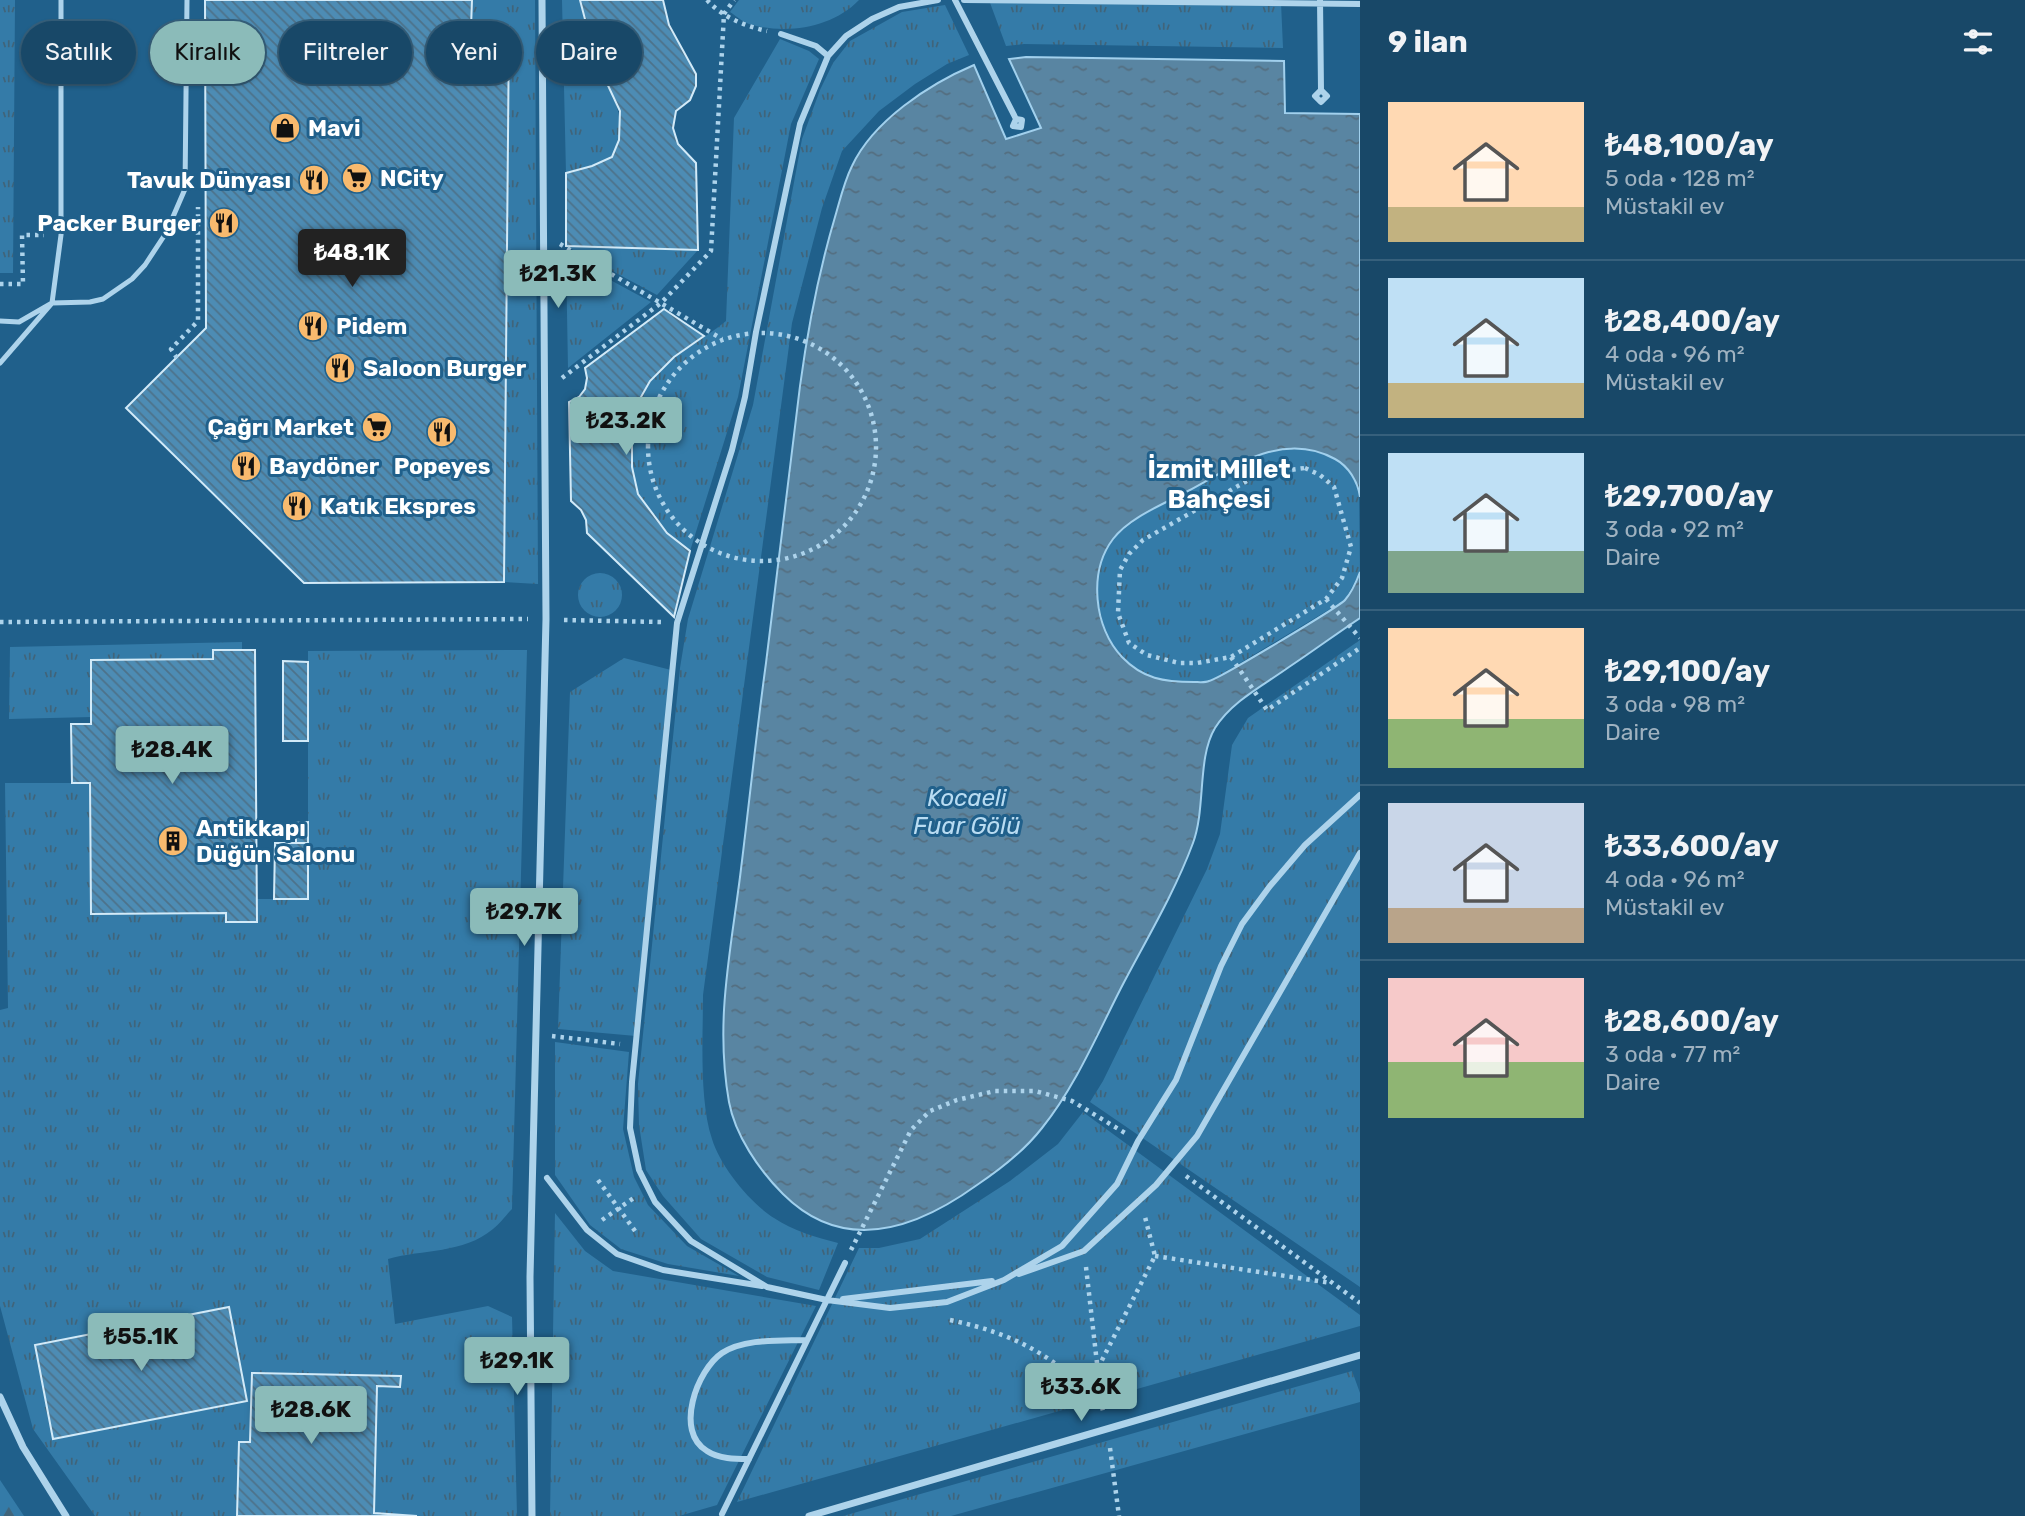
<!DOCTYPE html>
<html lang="tr">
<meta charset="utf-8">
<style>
:root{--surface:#184868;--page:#255271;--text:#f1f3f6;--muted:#9fb2c0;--line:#36607c;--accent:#8bbbb9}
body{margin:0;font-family:Rubik,sans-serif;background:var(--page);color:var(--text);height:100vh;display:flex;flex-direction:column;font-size:26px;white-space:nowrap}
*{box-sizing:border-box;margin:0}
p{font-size:23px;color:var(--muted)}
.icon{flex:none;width:38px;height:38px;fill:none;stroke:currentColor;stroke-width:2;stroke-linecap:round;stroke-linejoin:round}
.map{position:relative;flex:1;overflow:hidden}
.panel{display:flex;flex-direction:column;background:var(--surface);width:665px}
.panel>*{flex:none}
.top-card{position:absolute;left:21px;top:21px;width:665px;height:63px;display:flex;gap:14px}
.price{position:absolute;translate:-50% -60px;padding:0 16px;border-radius:7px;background:var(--accent);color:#111;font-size:23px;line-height:46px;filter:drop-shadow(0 2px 4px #0008)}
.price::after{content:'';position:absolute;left:50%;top:42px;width:21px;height:16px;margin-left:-10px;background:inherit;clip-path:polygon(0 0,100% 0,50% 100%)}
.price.current{background:#222;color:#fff}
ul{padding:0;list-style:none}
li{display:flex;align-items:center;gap:21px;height:175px;padding:0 28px}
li+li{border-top:2px solid var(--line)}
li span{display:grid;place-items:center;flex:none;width:196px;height:140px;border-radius:0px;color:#555}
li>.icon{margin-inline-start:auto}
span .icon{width:84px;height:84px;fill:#fffc;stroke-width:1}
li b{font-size:30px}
h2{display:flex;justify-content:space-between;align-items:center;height:84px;padding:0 28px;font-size:30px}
.chip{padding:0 24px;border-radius:32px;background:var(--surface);box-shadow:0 2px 5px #0004,0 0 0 2px var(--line);font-size:24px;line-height:63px}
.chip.current{background:var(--accent);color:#111}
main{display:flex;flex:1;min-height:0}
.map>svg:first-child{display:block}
.grass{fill:url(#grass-tufts)}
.forest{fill:url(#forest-firs)}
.water{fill:url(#water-ripples);stroke:#a1d0ed;stroke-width:2}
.building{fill:url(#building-back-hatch);stroke:#d2eaf8;stroke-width:2}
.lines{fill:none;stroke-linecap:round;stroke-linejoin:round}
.path{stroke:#add3eb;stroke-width:4.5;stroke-dasharray:3.5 5;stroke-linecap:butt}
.service{stroke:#add3eb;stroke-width:5}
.pedestrian{stroke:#add3eb;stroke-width:6}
.minor{stroke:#add3eb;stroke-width:7}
.labels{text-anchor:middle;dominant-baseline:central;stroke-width:6;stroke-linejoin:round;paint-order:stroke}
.poi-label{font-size:23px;font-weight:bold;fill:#fff;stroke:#20608b;text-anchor:start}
.water-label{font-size:24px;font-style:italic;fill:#b9dcf2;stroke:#20608b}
.quarter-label{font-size:26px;font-weight:bold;fill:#fff;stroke:#20608b}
</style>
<main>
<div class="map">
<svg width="1360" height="1516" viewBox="0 0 1360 1516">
<defs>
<pattern id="grass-tufts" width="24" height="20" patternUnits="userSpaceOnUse" patternTransform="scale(1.75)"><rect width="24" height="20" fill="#347ba8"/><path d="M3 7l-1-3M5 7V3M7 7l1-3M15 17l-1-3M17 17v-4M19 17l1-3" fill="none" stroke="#40647a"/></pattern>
<pattern id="forest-firs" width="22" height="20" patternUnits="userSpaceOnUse" patternTransform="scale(1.75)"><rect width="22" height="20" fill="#347ba8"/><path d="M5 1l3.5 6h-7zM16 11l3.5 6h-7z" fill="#40647a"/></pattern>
<pattern id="water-ripples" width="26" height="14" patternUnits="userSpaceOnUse" patternTransform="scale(1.75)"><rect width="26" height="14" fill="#5985a2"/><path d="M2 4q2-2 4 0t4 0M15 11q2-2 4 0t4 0" fill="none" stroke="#546e80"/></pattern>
<pattern id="building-back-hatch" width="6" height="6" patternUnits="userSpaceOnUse" patternTransform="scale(1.75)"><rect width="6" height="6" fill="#4d8cb4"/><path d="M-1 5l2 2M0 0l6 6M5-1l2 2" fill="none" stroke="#4d728a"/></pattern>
</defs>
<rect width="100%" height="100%" fill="#20608b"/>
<path class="grass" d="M0,0H15L13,273H0Z
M472,0H535L538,584L504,582L509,26L471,28Z
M562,0H580C584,20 588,40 595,59C611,98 631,113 612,157L592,166L566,173Z
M739,0H859C832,28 786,35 749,24C743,22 736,16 730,12Z
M989,0L1281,3L1283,48L1024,44L1006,46Z
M945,5L969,55L947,64L915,84L879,111L842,151L822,208L792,323L703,995C703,1037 699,1100 712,1139C720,1166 750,1203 774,1218C793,1231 816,1237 838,1243L819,1290L767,1277L701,1239L663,1196L646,1170L639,1125L638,1084L680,668L688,619L753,405L802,139L820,90L833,63L850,41L902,12Z
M780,39L809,51L819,59L791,124L738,397L690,551C670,536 652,519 640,496C624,466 630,408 650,381C670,354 701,342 726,321L734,118Z
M566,246L698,250L657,295Z
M566,256L651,302L568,368Z
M1284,448L1320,451L1345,464L1359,489L1360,572L1345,600L1210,681L1168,682L1135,670L1115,650L1103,623L1096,592L1099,570L1105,552L1114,537L1141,516L1257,455Z
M578 595a22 22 0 1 1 44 0a22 22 0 1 1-44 0Z
M1360,640V1287L1090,1102L1103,1081L1207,869L1220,834L1232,745L1248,718Z
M242,642V650L213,659L91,660V717L9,719L10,647Z
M527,650L512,1209C506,1215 500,1224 493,1229C463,1254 423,1249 388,1259L395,1324L488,1306L512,1317L517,1516H95L33,1429L0,1306V1010L8,1008L5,783H90L91,914L226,913L227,922H256L257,899H308V651Z
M624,658L671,670L636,1036L558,1029L570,692Z
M555,1042L629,1052L623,1129L634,1177L648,1205L687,1246L739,1276L668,1264L621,1249L590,1225L555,1175Z
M1083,1112L1360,1315V1326L737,1502L859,1248H879L920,1239L1010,1181L1058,1144Z
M555,1213L585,1251L613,1271L816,1306L717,1505L679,1516H550Z
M1352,1371L1360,1393V1402L951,1516H843Z"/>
<path class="forest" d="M0,1480L24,1516H0Z"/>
<path class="water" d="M1026,57L1284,61L1285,113L1360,114V497C1358,481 1348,466 1335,459C1283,430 1233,467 1188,491C1164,504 1130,517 1113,539C1088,572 1094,628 1122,657C1143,679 1164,682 1194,682C1198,682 1205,683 1209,681C1217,680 1340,606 1345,600C1351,593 1357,580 1360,572V618C1336,634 1313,651 1289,667C1264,685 1232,701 1215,728C1197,758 1206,808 1193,843C1174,894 1146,940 1121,988C1097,1035 1075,1087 1042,1128C1024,1151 1001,1169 977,1185C916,1229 844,1255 783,1194C759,1170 735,1135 729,1102C715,1023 730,955 740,877C749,806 756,735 766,663C778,571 788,478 800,386C808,327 818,274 835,217C840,200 844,182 852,166C873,121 929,84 974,65L1006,139L1041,128L1009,59Z"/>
<path class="building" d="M205,0H472L471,28L509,26L504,582L304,583L126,408L206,328Z
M580,0H663L669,25L696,74V86L690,100L676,111L673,128L678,144L696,163L698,250L566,246V173L592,166L612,157L619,140L620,111L595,58Z
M664,309L704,336L674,357L650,381L637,404L632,433V467L638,494L667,533L690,551L674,617L587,533L586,520L581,510L571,501L569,402L579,397L585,389L587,378L585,368Z
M213,650H255L257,922H226V913L91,914L90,783H72L71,724H91V660L213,659Z
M283,661L308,662V741H283Z
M308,822V843H296V823Z
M275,843H308V899H274Z
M229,1307L247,1401L53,1439L35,1345Z
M252,1373L401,1376L400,1387L377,1386L374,1513L417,1516H237L239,1442H250Z"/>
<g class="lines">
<path class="path" d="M707,0C722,17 745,26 767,31
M560,244L722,339
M0,284H23L22,235H44
M648 447a114 114 0 1 1 228 0a114 114 0 1 1-228 0Z
M177,358L171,349L198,321V207
M562,378L661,303L711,251L724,14L734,0
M1305,468L1320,475L1334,487L1351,547L1342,578L1326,599L1231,657L1197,663H1179L1147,655L1129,643L1118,613L1120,570L1129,554L1143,540L1259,474Z
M1326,599L1360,638
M564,620L661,622
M0,622L528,619
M1231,657L1267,710L1360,648
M552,1036L620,1044
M1186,1176L1360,1303
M598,1180L638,1235
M602,1220L635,1197
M851,1250L911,1130L930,1111L957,1100L995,1091H1035L1072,1101L1125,1133
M1155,1256L1331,1283
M1086,1267L1102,1407
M950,1320C1016,1334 1058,1357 1102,1407L1103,1411
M1098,1368L1155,1256L1145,1217
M1110,1448L1119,1516"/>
<path class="service" d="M0,321L19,322L52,303L90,302L103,299L132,279L145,265L166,233L185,189L187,0
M0,363L52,303L61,235V0"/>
<path class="pedestrian" d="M938,0L899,7L872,19L846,36L828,56L800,124L756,332L745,397L732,450L677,623L632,1082L630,1128L639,1170L655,1202L691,1241L767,1287L827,1300L890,1308L947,1302L1004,1280L1062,1246L1117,1184L1138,1141L1176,1080L1221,966L1242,924L1270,886L1305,845L1360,795
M955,0L1016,119L1013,126L1021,127L1022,120L1016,119
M964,0L1360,4
M1320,0L1321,90L1327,96L1321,102L1315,96L1321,90
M781,34L816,46L828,56
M547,1178L587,1230L617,1254L663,1270L762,1286
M1019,1274L1084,1251L1156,1185L1197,1136L1360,853
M843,1299L992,1281
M749,1459C735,1459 719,1459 707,1451C674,1432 697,1370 722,1353C745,1338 781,1341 807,1340
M722,1514L845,1263"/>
<path class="minor" d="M0,1397L23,1447L66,1516
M532,1516L530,1277L546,619L542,0
M809,1516L1360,1355"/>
</g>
<defs>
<g id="shop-disc" transform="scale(1.575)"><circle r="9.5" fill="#f8ba6e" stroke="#20608b"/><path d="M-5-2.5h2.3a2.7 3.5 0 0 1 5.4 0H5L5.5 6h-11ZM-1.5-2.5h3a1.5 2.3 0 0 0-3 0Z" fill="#111"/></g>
<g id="supermarket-disc" transform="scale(1.575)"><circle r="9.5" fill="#f8ba6e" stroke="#20608b"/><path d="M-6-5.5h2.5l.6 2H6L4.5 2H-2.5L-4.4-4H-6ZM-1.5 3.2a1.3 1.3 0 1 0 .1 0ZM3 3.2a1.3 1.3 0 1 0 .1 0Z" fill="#111"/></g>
<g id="restaurant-disc" transform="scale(1.575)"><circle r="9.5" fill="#f8ba6e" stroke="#20608b"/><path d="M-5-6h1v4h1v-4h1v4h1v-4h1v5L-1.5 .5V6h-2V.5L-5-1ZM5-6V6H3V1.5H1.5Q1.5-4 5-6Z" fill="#111"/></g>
<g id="building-disc" transform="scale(1.575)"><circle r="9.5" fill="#f8ba6e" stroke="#20608b"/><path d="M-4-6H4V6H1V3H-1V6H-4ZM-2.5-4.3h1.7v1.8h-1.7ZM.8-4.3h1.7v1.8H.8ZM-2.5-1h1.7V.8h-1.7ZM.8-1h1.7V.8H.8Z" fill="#111"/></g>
</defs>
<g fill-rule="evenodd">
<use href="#shop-disc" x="285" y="128"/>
<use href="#supermarket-disc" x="357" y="178"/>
<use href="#restaurant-disc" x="314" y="180"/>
<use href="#restaurant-disc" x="224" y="223"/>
<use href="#restaurant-disc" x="313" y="326"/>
<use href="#restaurant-disc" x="340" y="368"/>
<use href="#supermarket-disc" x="377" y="427"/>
<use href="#restaurant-disc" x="442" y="432"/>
<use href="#restaurant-disc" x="246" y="466"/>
<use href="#restaurant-disc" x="297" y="506"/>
<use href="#building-disc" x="173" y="841"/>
</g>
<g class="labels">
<g class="poi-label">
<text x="308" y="128">Mavi</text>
<text x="380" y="178">NCity</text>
<text x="291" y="180" text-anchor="end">Tavuk Dünyası</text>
<text x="201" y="223" text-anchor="end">Packer Burger</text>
<text x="336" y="326">Pidem</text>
<text x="363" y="368">Saloon Burger</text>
<text x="354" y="427" text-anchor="end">Çağrı Market</text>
<text x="269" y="466">Baydöner</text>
<text x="442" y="466" text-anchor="middle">Popeyes</text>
<text x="320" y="506">Katık Ekspres</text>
<text x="196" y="828">Antikkapı<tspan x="196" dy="26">Düğün Salonu</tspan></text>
</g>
<g class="water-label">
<text x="967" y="798">Kocaeli<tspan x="967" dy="28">Fuar Gölü</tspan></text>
</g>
<g class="quarter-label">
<text x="1219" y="469">İzmit Millet<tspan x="1219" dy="30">Bahçesi</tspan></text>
</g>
</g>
</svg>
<b class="price current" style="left:352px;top:289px">₺48.1K</b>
<b class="price" style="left:558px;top:310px">₺21.3K</b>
<b class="price" style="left:626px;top:457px">₺23.2K</b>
<b class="price" style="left:172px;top:786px">₺28.4K</b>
<b class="price" style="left:524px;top:948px">₺29.7K</b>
<b class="price" style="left:141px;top:1373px">₺55.1K</b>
<b class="price" style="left:517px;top:1397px">₺29.1K</b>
<b class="price" style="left:1081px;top:1423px">₺33.6K</b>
<b class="price" style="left:311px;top:1446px">₺28.6K</b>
<div class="top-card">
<a class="chip">Satılık</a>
<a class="chip current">Kiralık</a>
<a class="chip">Filtreler</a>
<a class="chip">Yeni</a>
<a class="chip">Daire</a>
</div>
</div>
<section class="panel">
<h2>9 ilan<svg class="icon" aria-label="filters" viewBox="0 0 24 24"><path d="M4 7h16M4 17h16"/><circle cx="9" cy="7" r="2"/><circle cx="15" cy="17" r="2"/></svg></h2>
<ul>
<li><span style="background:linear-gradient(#ffd9b3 75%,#c2b280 0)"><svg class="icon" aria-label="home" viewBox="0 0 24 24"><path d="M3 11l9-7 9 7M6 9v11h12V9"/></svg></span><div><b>₺48,100/ay</b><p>5 oda · 128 m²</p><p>Müstakil ev</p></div></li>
<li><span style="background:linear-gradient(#bfe0f5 75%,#c2b280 0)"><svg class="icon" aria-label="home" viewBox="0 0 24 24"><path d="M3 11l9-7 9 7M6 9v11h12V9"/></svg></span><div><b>₺28,400/ay</b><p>4 oda · 96 m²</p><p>Müstakil ev</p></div></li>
<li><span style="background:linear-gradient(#bfe0f5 70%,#7fa58c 0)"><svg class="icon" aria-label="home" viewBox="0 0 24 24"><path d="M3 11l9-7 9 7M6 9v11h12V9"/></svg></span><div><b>₺29,700/ay</b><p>3 oda · 92 m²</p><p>Daire</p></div></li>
<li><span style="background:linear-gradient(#ffd9b3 65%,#8fb573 0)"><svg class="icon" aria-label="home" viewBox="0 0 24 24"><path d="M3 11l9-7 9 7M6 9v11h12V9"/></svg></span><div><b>₺29,100/ay</b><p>3 oda · 98 m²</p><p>Daire</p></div></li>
<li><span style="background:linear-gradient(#c9d6e8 75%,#b9a48a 0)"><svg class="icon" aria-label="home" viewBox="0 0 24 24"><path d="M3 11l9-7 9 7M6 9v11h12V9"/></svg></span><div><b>₺33,600/ay</b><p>4 oda · 96 m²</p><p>Müstakil ev</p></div></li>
<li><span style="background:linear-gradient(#f6c9c9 60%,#8fb573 0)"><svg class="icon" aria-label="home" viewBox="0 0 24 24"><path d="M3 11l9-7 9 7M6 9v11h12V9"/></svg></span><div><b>₺28,600/ay</b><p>3 oda · 77 m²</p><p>Daire</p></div></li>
</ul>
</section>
</main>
